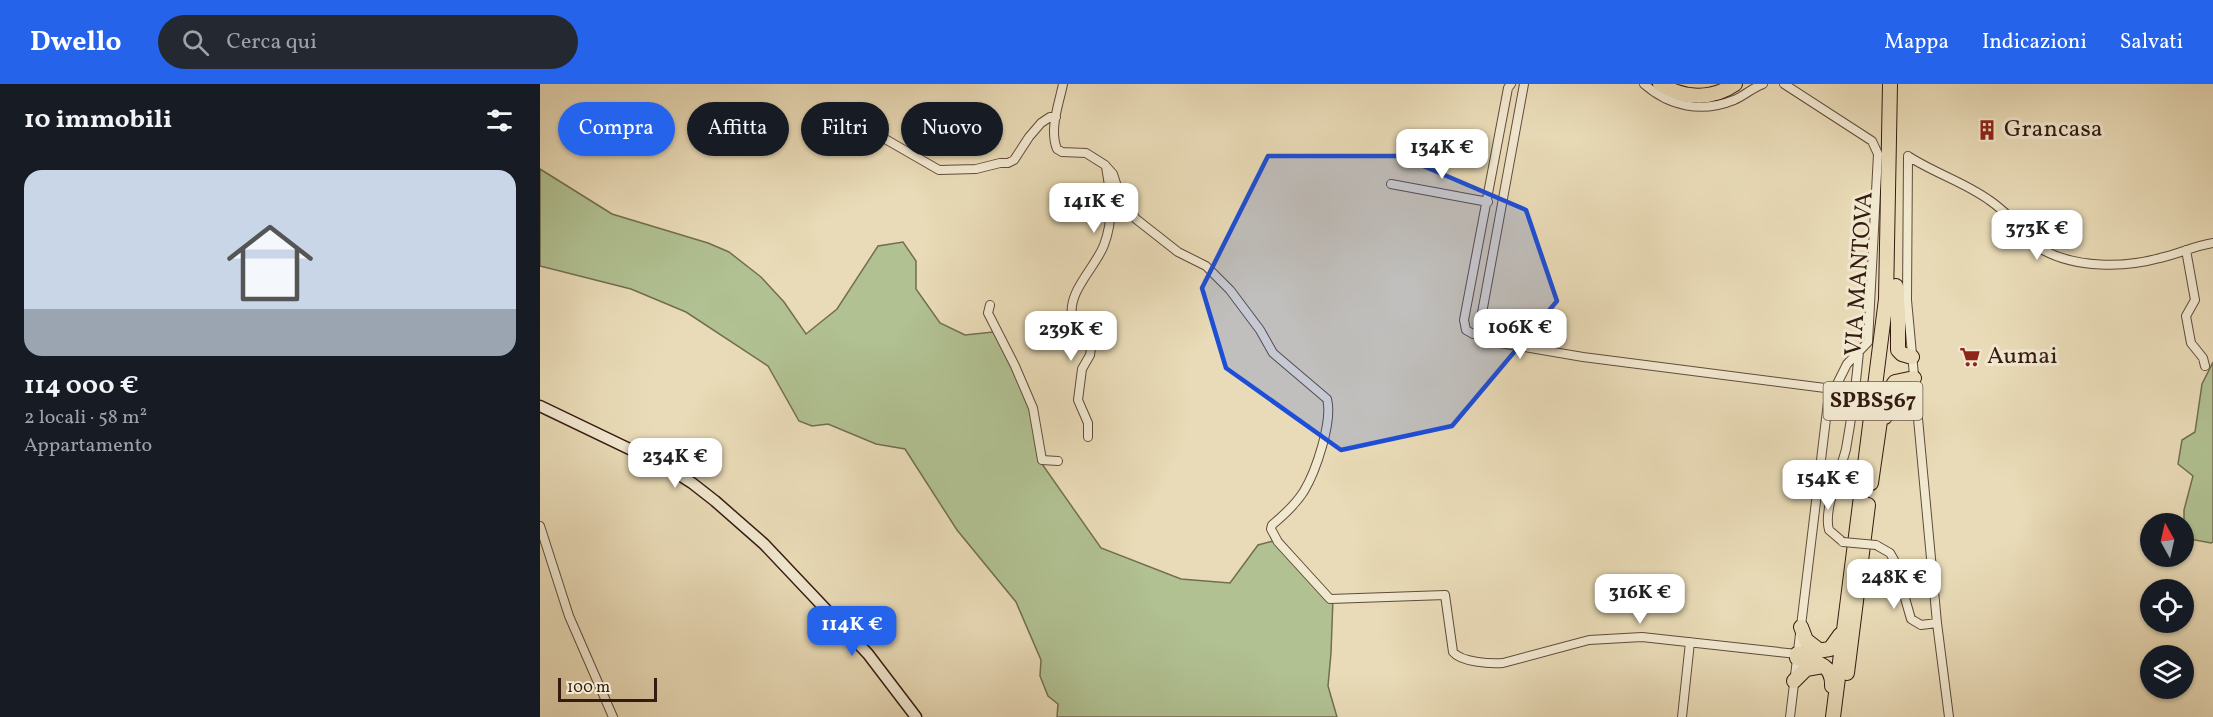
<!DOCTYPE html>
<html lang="it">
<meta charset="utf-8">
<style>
:root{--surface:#171b24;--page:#242831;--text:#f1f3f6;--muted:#9ea1a6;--accent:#2563eb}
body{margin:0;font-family:Vollkorn,serif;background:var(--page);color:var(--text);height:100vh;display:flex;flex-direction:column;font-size:22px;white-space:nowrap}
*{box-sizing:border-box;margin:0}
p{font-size:20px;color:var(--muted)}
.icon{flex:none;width:33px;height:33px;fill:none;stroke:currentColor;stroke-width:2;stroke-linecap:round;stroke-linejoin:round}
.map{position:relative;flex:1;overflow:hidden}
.sheet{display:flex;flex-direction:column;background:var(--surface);width:540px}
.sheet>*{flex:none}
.top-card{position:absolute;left:18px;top:18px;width:570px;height:54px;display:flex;gap:12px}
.needle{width:39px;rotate:352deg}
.tools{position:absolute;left:1600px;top:429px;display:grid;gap:12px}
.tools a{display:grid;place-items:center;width:54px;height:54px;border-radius:50%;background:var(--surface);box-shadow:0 2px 4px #0004;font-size:30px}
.scale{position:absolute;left:18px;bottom:15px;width:99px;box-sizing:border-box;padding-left:6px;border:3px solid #341b10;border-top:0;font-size:16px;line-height:21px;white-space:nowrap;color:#341b10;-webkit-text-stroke:4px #f1e8d0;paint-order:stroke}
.price{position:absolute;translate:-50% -51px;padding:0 14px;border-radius:12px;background:#fff;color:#222;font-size:20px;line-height:39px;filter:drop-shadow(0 2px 3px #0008)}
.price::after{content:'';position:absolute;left:50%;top:36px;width:18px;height:14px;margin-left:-9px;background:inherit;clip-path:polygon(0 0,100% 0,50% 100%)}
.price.on{background:var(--accent);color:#fff}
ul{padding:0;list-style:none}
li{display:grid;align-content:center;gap:12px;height:318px;padding:0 24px}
li span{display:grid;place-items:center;height:186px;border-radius:18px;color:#555}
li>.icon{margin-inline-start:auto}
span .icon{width:108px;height:108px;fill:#fffc;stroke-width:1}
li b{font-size:26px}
h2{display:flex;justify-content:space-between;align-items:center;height:72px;padding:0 24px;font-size:26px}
.chip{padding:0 21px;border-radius:27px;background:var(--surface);box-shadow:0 2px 4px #0004;font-size:21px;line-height:54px}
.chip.on{background:var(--accent);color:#fff}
header{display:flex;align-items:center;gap:36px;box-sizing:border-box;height:84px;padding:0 30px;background:var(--accent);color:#fff}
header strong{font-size:28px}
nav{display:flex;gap:33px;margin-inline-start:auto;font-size:21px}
.search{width:420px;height:54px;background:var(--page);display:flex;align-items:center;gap:15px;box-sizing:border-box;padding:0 21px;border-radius:33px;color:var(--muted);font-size:22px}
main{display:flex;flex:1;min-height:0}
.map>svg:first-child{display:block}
.green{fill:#b1c192;stroke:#726e51;stroke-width:1.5}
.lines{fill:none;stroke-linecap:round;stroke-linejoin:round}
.street-casing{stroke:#614b3a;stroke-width:10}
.secondary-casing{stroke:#341b10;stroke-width:13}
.highway-casing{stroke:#341b10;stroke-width:16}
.street{stroke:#f1e8d0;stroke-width:8}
.secondary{stroke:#f1e8d0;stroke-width:10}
.highway{stroke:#e9dbb7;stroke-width:14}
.street-bridge-casing{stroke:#614b3a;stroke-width:10;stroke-linecap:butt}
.street-bridge{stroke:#f1e8d0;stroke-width:8}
.marked{fill:#1d4ed8;fill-opacity:0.2;stroke:#1d4ed8;stroke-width:4.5;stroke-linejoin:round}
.labels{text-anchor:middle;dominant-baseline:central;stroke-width:6;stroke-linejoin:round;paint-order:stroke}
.shield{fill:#f1e8d0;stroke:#6d584a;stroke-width:1.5}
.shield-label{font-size:22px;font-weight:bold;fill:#341b10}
.poi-label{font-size:24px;fill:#341b10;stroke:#f1e8d0;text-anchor:start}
.street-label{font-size:24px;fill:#341b10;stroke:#f1e8d0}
</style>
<header>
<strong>Dwello</strong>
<div class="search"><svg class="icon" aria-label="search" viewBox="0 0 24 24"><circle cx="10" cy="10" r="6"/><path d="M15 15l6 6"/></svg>Cerca qui</div>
<nav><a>Mappa</a><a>Indicazioni</a><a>Salvati</a></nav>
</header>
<main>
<section class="sheet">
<h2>10 immobili<svg class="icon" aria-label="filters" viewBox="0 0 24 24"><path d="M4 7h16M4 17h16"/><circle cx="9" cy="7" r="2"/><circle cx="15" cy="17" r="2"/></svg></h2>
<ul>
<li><span style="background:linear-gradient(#c9d6e8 75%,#9aa5b1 0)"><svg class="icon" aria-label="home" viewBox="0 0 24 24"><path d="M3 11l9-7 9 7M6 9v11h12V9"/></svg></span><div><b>114 000 €</b><p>2 locali · 58 m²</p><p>Appartamento</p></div></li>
</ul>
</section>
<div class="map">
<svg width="1673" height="633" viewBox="0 0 1673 633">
<rect width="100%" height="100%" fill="#e9dbb7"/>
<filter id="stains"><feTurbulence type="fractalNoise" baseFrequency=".00333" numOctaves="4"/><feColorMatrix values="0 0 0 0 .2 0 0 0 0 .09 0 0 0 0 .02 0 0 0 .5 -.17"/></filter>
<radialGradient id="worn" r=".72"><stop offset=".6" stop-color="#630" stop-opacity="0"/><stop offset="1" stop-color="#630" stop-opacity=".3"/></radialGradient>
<path class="green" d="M0,85L72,130L168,159L189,168L221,193L244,218L266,250L297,225L338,162L363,158L376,177V205L400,239L425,251L453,248L466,266L491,320L502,380L561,464L641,495L690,499L718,461L741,455L793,514L791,569L788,602L797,633H517L518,620L508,612L500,592L501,576L476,518L417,446L365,365L336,360L288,340L272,342L259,337L228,282L146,228L91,205L0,182Z
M1673,278V458L1671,459L1644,454V426L1653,392L1638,380L1642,356L1655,348L1662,300Z"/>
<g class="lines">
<g class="street-casing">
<path id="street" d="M523,0C519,20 509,45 517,65L522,68L546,69L565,81L573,90L580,112L596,135L638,168L666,182L690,206L720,246L733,269L787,315C793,337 776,387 764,407C756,420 744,431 732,441L731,445L738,458L790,515L905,511L913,568C921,578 950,580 963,579L1049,556L1102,553L1257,570
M984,0L942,229C944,244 946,251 960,259L1043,273L1293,305C1306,301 1311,310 1313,321
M1104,0C1130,23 1162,29 1194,16C1204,12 1212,4 1223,0
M1244,0L1332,57L1338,70L1328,258L1307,280L1288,318L1250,633
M331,34L340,52L399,86L436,85L460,79H468L474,76L489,53L501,39L510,33H516
M1368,72L1367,216L1397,539L1409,633
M1368,72C1394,89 1424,98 1449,116C1461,124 1473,136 1483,146C1489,152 1496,161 1503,166C1536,184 1584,184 1620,174C1638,170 1654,162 1673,159
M851,100L948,118
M1646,166L1655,216L1646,232L1651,259L1663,274L1665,282
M450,221L448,229L475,282L493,324L502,376L518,377
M944,245L933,250L926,246L924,236L968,4L971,0
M548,353V339L538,316L542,285L550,271L551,264C545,254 533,244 532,232C528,207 555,184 564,161C574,135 571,110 566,83
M0,442L29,532L73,633
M1303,458L1289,446C1283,425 1301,386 1306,365C1312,332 1316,300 1319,268
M1336,461L1350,469L1354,476L1371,535L1381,541L1397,539
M1142,633L1150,558"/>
</g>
<g class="secondary-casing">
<path id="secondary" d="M0,322L127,383L152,399L175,417L224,460L328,570L376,633"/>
</g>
<g class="highway-casing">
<path id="highway" d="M1120,0C1144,15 1172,16 1195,0
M1356,202L1358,229V266L1362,270L1372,273
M1345,333L1351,304L1355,298L1374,294
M1331,399L1342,323
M1261,543L1266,556L1279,566
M1257,570L1290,565L1300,551
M1257,574C1275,578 1293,579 1292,602
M1307,589L1328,421
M1254,597L1266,585L1283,582
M1293,633L1346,215L1350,0"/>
</g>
<use href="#street" class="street"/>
<use href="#secondary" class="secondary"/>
<use href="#highway" class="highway"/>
<g class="street-bridge-casing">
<path id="street-bridge" d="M1303,458L1336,461"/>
</g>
<use href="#street-bridge" class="street-bridge"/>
</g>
<path class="marked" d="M728,72H860L986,126L1017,217L912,342L801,366L686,284L662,204Z"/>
<defs>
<g id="building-bare" transform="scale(1.62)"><path d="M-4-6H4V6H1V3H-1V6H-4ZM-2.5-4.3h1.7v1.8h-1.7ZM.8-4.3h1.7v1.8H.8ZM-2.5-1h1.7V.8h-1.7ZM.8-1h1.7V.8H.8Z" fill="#8f2418" stroke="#f1e8d0" stroke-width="2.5" paint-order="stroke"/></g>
<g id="supermarket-bare" transform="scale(1.62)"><path d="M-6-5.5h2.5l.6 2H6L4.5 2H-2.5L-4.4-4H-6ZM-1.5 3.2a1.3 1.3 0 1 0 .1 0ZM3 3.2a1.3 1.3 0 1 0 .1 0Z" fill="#8f2418" stroke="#f1e8d0" stroke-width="2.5" paint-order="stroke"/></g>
</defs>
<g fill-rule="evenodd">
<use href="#building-bare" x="1447" y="46"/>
<use href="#supermarket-bare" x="1430" y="273"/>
</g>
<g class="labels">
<rect class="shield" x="1283.5" y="298" width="99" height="38" rx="4.5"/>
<g class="shield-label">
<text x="1333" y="317">SPBS567</text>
</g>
<g class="poi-label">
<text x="1464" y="46">Grancasa</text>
<text x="1447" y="273">Aumai</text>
</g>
<g class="street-label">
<text transform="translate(1320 190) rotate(-86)">VIA MANTOVA</text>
</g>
</g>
<rect width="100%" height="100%" filter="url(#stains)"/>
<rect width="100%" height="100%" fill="url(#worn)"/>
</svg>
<div class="tools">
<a><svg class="needle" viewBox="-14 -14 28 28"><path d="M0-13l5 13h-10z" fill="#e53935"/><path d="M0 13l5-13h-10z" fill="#9ea1a6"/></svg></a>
<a><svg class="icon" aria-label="locate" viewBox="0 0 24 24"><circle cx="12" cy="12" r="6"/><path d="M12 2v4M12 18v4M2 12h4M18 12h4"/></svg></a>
<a><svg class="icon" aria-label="layers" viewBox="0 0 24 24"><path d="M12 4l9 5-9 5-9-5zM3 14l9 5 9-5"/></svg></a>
</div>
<div class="scale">100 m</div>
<b class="price" style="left:902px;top:96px">134K €</b>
<b class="price" style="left:554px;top:150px">141K €</b>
<b class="price" style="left:1497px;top:177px">373K €</b>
<b class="price" style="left:980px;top:276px">106K €</b>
<b class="price" style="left:531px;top:278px">239K €</b>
<b class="price" style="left:135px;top:405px">234K €</b>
<b class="price" style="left:1288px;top:427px">154K €</b>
<b class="price" style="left:1354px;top:526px">248K €</b>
<b class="price" style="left:1100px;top:541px">316K €</b>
<b class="price on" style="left:312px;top:573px">114K €</b>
<div class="top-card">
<a class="chip on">Compra</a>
<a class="chip">Affitta</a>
<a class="chip">Filtri</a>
<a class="chip">Nuovo</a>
</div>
</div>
</main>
